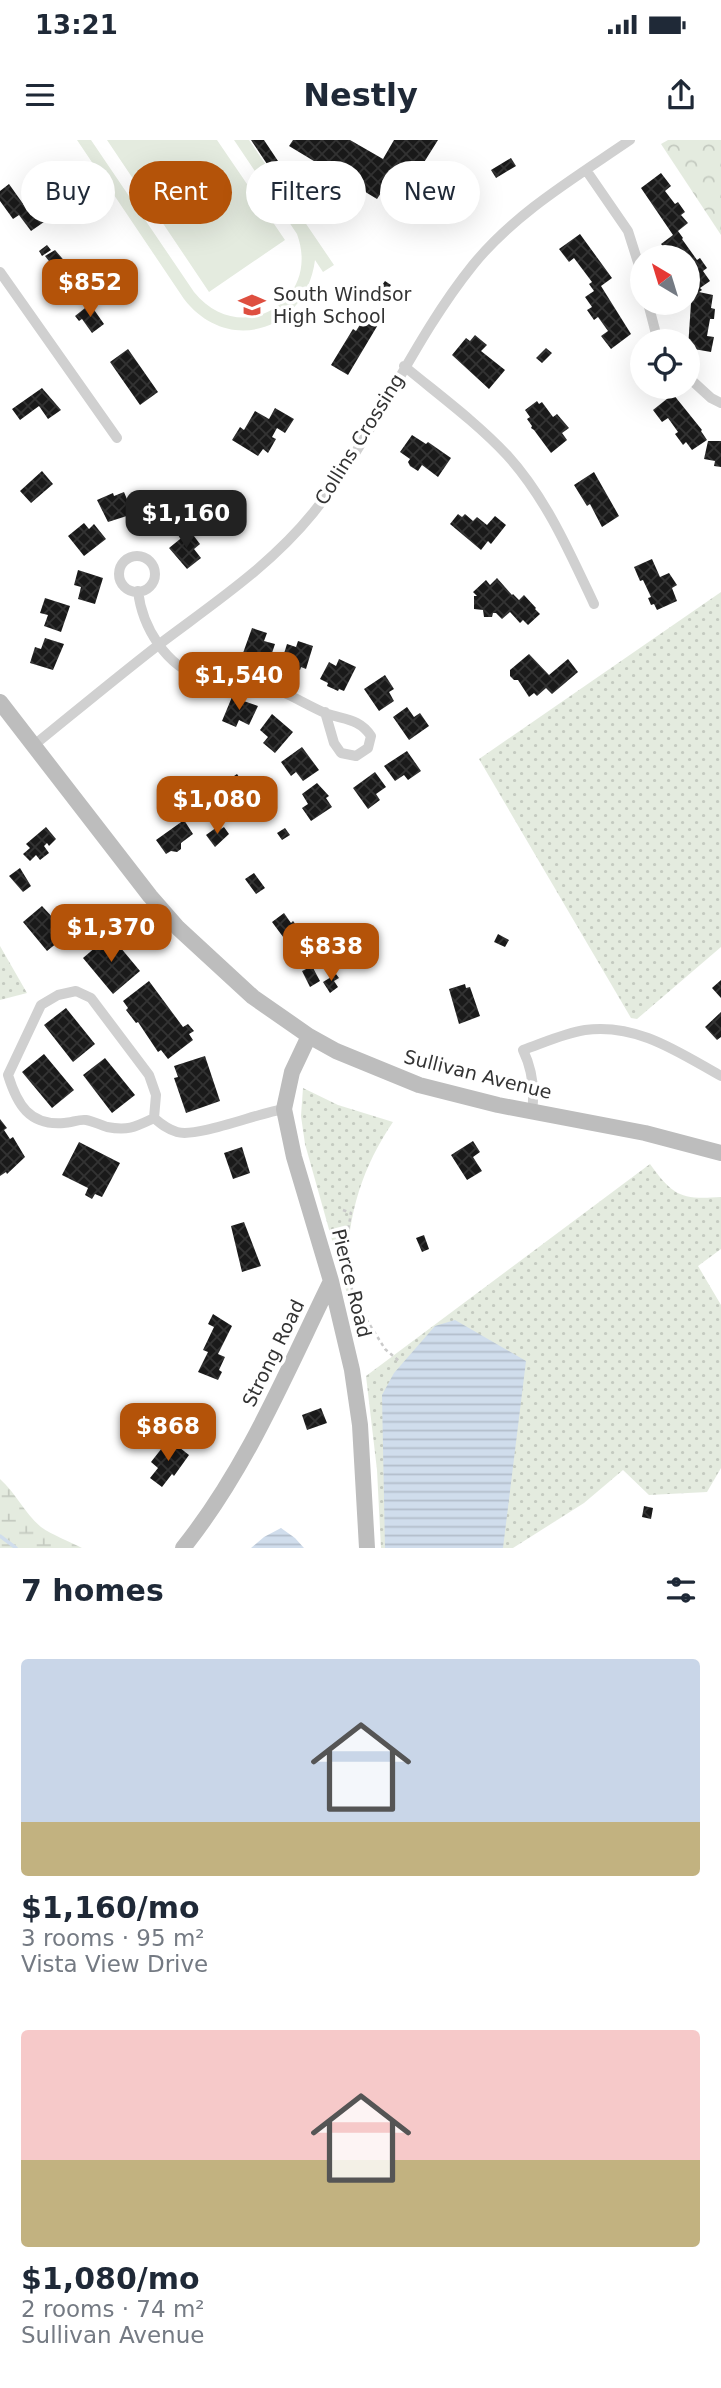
<!DOCTYPE html>
<meta charset="utf-8">
<style>
:root{--surface:#fff;--page:#f6f6f7;--text:#1f2937;--muted:#747a83;--accent:#b45309}
body{margin:0;font-family:"DejaVu Sans",sans-serif;background:var(--page);color:var(--text);height:100vh;display:flex;flex-direction:column;font-size:26px;white-space:nowrap}
*{box-sizing:border-box;margin:0}
p{font-size:23px;color:var(--muted)}
.icon{flex:none;width:38px;height:38px;fill:none;stroke:currentColor;stroke-width:2;stroke-linecap:round;stroke-linejoin:round}
.map{position:relative;height:1408px;overflow:hidden}
.details{display:flex;flex-direction:column;background:var(--surface);flex:1}
.details>*{flex:none}
.banner{position:absolute;left:21px;top:21px;width:679px;height:63px;display:flex;gap:14px}
.needle{width:46px;rotate:322deg}
.controls{position:absolute;left:630px;top:105px;display:grid;gap:14px}
.controls a{display:grid;place-items:center;width:70px;height:70px;border-radius:50%;background:var(--surface);box-shadow:0 7px 28px #0002;font-size:35px}
.price{position:absolute;translate:-50% -60px;padding:0 16px;border-radius:14px;background:var(--accent);color:#fff;font-size:23px;line-height:46px;filter:drop-shadow(0 2px 4px #0008)}
.price::after{content:'';position:absolute;left:50%;top:42px;width:21px;height:16px;margin-left:-10px;background:inherit;clip-path:polygon(0 0,100% 0,50% 100%)}
.price.on{background:#222;color:#fff}
ul{padding:0;list-style:none}
li{display:grid;align-content:center;gap:14px;height:371px;padding:0 21px}
li span{display:grid;place-items:center;height:217px;border-radius:7px;color:#555}
li>.icon{margin-inline-start:auto}
span .icon{width:126px;height:126px;fill:#fffc;stroke-width:1}
li b{font-size:30px}
h2{display:flex;justify-content:space-between;align-items:center;height:84px;padding:0 21px;font-size:30px}
.pill{padding:0 24px;border-radius:32px;background:var(--surface);box-shadow:0 7px 28px #0002;font-size:24px;line-height:63px}
.pill.on{background:var(--accent);color:#fff}
.status{display:flex;justify-content:space-between;align-items:center;height:49px;padding:0 35px;background:var(--surface);direction:ltr}
.status svg{height:19px;fill:currentColor}
header{display:flex;justify-content:space-between;align-items:center;height:91px;padding:0 21px;background:var(--surface);font-size:32px;font-weight:800}
.map>svg:first-child{display:block}
.green{fill:#e4ebdf}
.forest{fill:url(#forest-crowns)}
.wetland{fill:url(#wetland-marsh)}
.park{fill:url(#park-dots)}
.water{fill:url(#water-rules)}
.lines{fill:none;stroke-linecap:round;stroke-linejoin:round}
.stream{stroke:#d0ddec;stroke-width:3.5}
.building{fill:url(#building-cross-hatch)}
.path{stroke:#cacaca;stroke-width:2.5;stroke-dasharray:3.5 3.5;stroke-linecap:butt}
.street{stroke:#d0d0d0;stroke-width:10}
.secondary{stroke:#bdbdbd;stroke-width:16}
.labels{text-anchor:middle;dominant-baseline:central;stroke-width:7;stroke-linejoin:round;paint-order:stroke}
.poi-label{font-size:19px;fill:#333;stroke:#fff;text-anchor:start}
.street-label{font-size:19px;fill:#333;stroke:#fff}
</style>
<div class="status"><b>13:21</b><svg viewBox="0 0 49 12"><path d="M0 12V9h3v3zM5 12V6h3v6zM10 12V3h3v9zM15 12V0h3v12zM26 1h20v11H26zM47 4h2v5h-2z"/></svg></div>
<header><svg class="icon" aria-label="menu" viewBox="0 0 24 24"><path d="M4 6h16M4 12h16M4 18h16"/></svg>Nestly<svg class="icon" aria-label="share" viewBox="0 0 24 24"><path d="M12 15V3M7 8l5-5 5 5M5 13v7h14v-7"/></svg></header>
<div class="map">
<svg width="721" height="1408" viewBox="0 0 721 1408">
<defs>
<pattern id="forest-crowns" width="20" height="18" patternUnits="userSpaceOnUse" patternTransform="scale(1.75)"><rect width="20" height="18" fill="#e4ebdf"/><path d="M2 6a3 3 0 1 1 6 0M12 15a3 3 0 1 1 6 0" fill="none" stroke="#c4cac0"/></pattern>
<pattern id="wetland-marsh" width="20" height="14" patternUnits="userSpaceOnUse" patternTransform="scale(1.75)"><rect width="20" height="14" fill="#e4ebdf"/><path d="M1 5h8M5 5V1M11 12h8M15 12V8" fill="none" stroke="#c4cac0"/></pattern>
<pattern id="park-dots" width="8" height="8" patternUnits="userSpaceOnUse" patternTransform="scale(1.75)"><rect width="8" height="8" fill="#e4ebdf"/><path d="M2 2h.1M6 6h.1" fill="none" stroke="#c4cac0" stroke-width="1.8" stroke-linecap="round"/></pattern>
<pattern id="water-rules" width="6" height="5" patternUnits="userSpaceOnUse" patternTransform="scale(1.75)"><rect width="6" height="5" fill="#d0ddec"/><path d="M0 2.5h6" fill="none" stroke="#b3becb"/></pattern>
<pattern id="building-cross-hatch" width="8" height="8" patternUnits="userSpaceOnUse" patternTransform="scale(1.75)"><rect width="8" height="8" fill="#1a1a1a"/><path d="M0 0l8 8M0 8l8-8" fill="none" stroke="#333"/></pattern>
</defs>
<rect width="100%" height="100%" fill="#fff"/>
<path class="green" d="M77,0H91L194,152C240,209 322,162 297,94L234,0H249L334,125L323,132L315,120C306,191 228,216 184,159Z
M107,0H217L285,100L209,152Z"/>
<path class="forest" d="M668,0H721V95L661,4Z"/>
<path class="wetland" d="M0,1339C16,1353 25,1374 41,1387C52,1395 69,1401 82,1408H0Z"/>
<path class="park" d="M721,452V807L637,879L631,878L479,619Z
M0,806L27,853L0,860Z
M303,948L338,965L393,982C356,1036 341,1098 350,1164L305,1004L301,976Z
M650,1024C673,1056 681,1060 721,1057V1109L698,1126L721,1165V1328L707,1352L649,1355L623,1330L584,1363L513,1408H381L377,1330L366,1236Z"/>
<path class="water" d="M455,1180L526,1221L503,1408H385L382,1255L394,1233L435,1186Z
M281,1388L295,1398L304,1408H251L264,1397Z"/>
<g class="lines">
<path class="stream" d="M0,1396L16,1408"/>
</g>
<path class="building" d="M251,0H264L294,45L285,51Z
M293,0H350L383,19L394,0H438L406,51L394,44L390,50L385,47L377,59L289,6Z
M511,18L516,26L496,38L491,30Z
M67,33L71,38L64,42L61,37Z
M661,33L671,46L665,51L675,64L678,62L685,72L681,75L688,83L678,91L683,98L682,99L697,120L700,118L707,128L703,131L710,141L700,148L702,150L699,152L713,155L711,168L715,169L714,179H710L707,196L714,197L711,212L688,208L691,163L695,152L688,142V117H672L661,104L673,95L641,48Z
M9,44L31,75L36,71L44,82L31,91L19,75L13,79L0,61V51Z
M580,94L612,138L601,146L631,194L611,209L601,196L608,191L598,177L594,180L587,170L592,167L585,157L594,151L589,144L592,142L574,118L569,122L559,109Z
M47,105L51,110L42,116L39,111Z
M55,110L68,125L65,127L74,140L58,151L43,131L52,125L45,116Z
M385,141L391,145L383,157L377,152Z
M90,164L104,184L92,193L82,179L79,181L75,176Z
M366,175L379,183L348,235L331,225L353,189L356,191Z
M475,195L487,205L481,211L505,230L489,249L452,215L466,198L470,201Z
M546,208L552,213L542,223L536,218Z
M128,209L158,252L140,265L110,222Z
M42,248L61,270L48,279L39,266L20,280L12,269Z
M673,254L702,290L701,291L707,300L692,310L686,302L683,305L675,294L678,292L668,278L662,282L653,270Z
M537,261L539,264L542,262L553,277L557,274L569,288L562,293L567,300L551,313L534,290L531,288L532,286L527,279L530,277L525,270Z
M275,268L294,279L285,293L277,288L272,297L276,299L268,313L263,309L258,316L232,300L240,287L244,290L255,271L269,279Z
M412,295L426,304L428,302L451,318L438,337L422,325L418,331L410,326L408,322L410,319L400,312Z
M708,301H721V327L714,326L715,321L704,319Z
M42,331L53,344L31,363L20,351Z
M594,332L619,376L602,387L590,364L587,366L574,345Z
M124,352L133,374L108,382L97,360L113,353L114,356Z
M157,358L169,368L165,373L171,377L168,382L171,384L163,395L141,379Z
M458,374L462,377L465,374L473,381L477,377L487,385L495,376L506,385L491,404L488,401L481,410L450,384Z
M84,383L89,389L94,384L106,399L84,416L68,396Z
M190,391L200,404L194,409L201,418L187,429L169,408Z
M652,419L660,437L669,433L677,445L672,448L677,461L657,470L654,464L651,465L648,458L651,457L643,440L640,441L634,427Z
M78,430L103,438L95,464L78,459L81,447L74,445Z
M497,438L512,455L513,454L519,460L524,455L536,468L535,469L540,474L528,485L523,480L520,483L510,472L502,479L496,473H493L492,477H484L483,470L474,469V456H477L473,452L486,440L490,445Z
M45,458L70,466L61,492L44,486L48,475L40,473Z
M252,488L267,493L264,501L275,504L269,522L243,513Z
M45,498L64,504L53,530L30,523L35,507L41,509Z
M298,501L313,506L306,529L301,527L300,530L281,523L287,504L296,507Z
M529,514L549,535L568,519L578,532L552,554L546,548L537,556L534,553L529,557L518,540H514L510,536V530Z
M339,519L356,527L344,551L339,549L338,551L327,546L328,543L320,539L329,522L336,526Z
M385,535L394,549L389,552L394,561L379,571L364,549Z
M232,557L258,566L249,585L239,580L236,587L222,581Z
M407,567L414,577L420,573L429,586L409,600L393,577Z
M272,574L293,592L275,613L263,603L268,597L260,590Z
M302,607L319,630L303,641L296,632L291,636L281,622Z
M407,611L421,631L408,640L404,635L395,641L384,626Z
M375,632L386,647L376,654L380,660L368,669L353,648Z
M237,634L246,647L223,662L227,669L232,665L236,670L222,679L206,655Z
M317,643L329,656L326,658L332,667L311,681L302,668L308,664L302,654Z
M184,680L193,694L181,703V709L177,712L171,711L166,714L156,700Z
M46,687L56,699L49,706L47,703L44,706L49,713L40,720L36,715L30,721L23,714L30,708L26,704Z
M217,687L219,690L224,687L229,694L215,707L206,695Z
M285,688L290,695L282,700L277,693Z
M20,728L31,746L23,752L9,736Z
M254,733L265,748L256,754L245,739Z
M42,766L68,794L47,811L23,782Z
M284,773L291,783L293,781L309,802L295,813L272,782Z
M498,794L509,800L505,807L494,802Z
M110,795L140,831L113,854L83,818Z
M312,826L320,841L310,847L302,831Z
M336,834L339,838L334,841L338,847L330,853L323,842Z
M721,840V858L712,848Z
M149,841L183,887L188,884L194,891L189,894L193,900L168,919L161,910L158,912L138,882L136,883L126,870L128,868L123,861Z
M465,844L466,848L470,847L480,876L459,884L449,849Z
M66,868L95,904L73,922L44,885Z
M721,872V897L717,900L705,887Z
M44,914L74,950L52,968L22,932Z
M205,916L220,961L186,973L174,938L178,937L174,926Z
M105,918L135,955L112,973L83,935Z
M0,979L7,988L4,990L10,999L13,997L25,1017L7,1034L6,1032L0,1036Z
M473,1001L480,1012L473,1017L482,1031L467,1040L451,1015Z
M79,1002L120,1023L102,1057L95,1054L92,1059L85,1055L88,1048L62,1035Z
M242,1007L250,1033L233,1039L224,1013Z
M244,1082L261,1126L242,1132L231,1086Z
M424,1095L429,1109L422,1112L416,1098Z
M213,1174L232,1186L218,1214L225,1217L219,1230L222,1232L218,1240L198,1232L208,1212L203,1210L214,1187L208,1184Z
M321,1268L327,1283L307,1290L302,1275Z
M165,1304L172,1309L175,1304L189,1315L174,1336L172,1334L162,1347L150,1338L158,1328L151,1322Z
M644,1366L653,1368L651,1379L642,1377Z"/>
<g class="lines">
<path class="path" d="M343,1070L351,1073L346,1102L352,1150L360,1169L385,1209L399,1221"/>
<path class="street" d="M586,30L628,91L642,135
M0,132L117,298
M648,163L656,194L661,201
M404,226C439,255 476,282 507,315C546,358 569,411 594,464
M688,237L711,258L721,263
M119 434a18 18 0 1 1 36 0a18 18 0 1 1-36 0Z
M138,451C142,486 166,528 203,537C220,541 239,539 256,543C281,548 302,563 325,573C344,580 359,578 371,596L368,608L356,616L341,613L334,603L325,572
M33,606C75,572 117,537 161,503C214,463 270,426 313,373C375,296 411,202 473,125C515,73 576,37 630,0
M532,971C535,950 532,929 523,910C543,903 565,893 585,890C637,883 678,912 721,936
M154,978C135,987 128,991 107,987C100,985 93,981 86,980C79,979 71,983 64,983C29,986 17,964 8,935L41,865L58,855L76,851L91,858L149,935L156,955L154,978C161,984 167,989 177,992C197,998 258,973 284,969"/>
<path class="secondary" d="M0,562L150,756L178,788L253,857L309,896L336,911L419,945L498,965L645,993L721,1013
M309,896L292,932L284,969L294,1017L331,1141L352,1230L360,1285L367,1408
M183,1408C247,1328 286,1233 331,1141"/>
</g>
<defs>
<g id="school-bare" transform="scale(2.1)"><path d="M0-5L7-2L0 1L-7-2ZM-4 1L0 2.5L4 1V4Q0 6-4 4Z" fill="#de4f40" stroke="#fff" stroke-width="2.5" paint-order="stroke"/></g>
</defs>
<g fill-rule="evenodd">
<use href="#school-bare" x="252" y="165"/>
</g>
<g class="labels">
<g class="poi-label">
<text x="273" y="154">South Windsor<tspan x="273" dy="22">High School</tspan></text>
</g>
<g class="street-label">
<text transform="translate(359 299) rotate(-58)">Collins Crossing</text>
<text transform="translate(478 934) rotate(14)">Sullivan Avenue</text>
<text transform="translate(352 1143) rotate(76)">Pierce Road</text>
<text transform="translate(273 1213) rotate(-64)">Strong Road</text>
</g>
</g>
</svg>
<div class="controls">
<a><svg class="needle" viewBox="-14 -14 28 28"><path d="M0-13l5 13h-10z" fill="#e53935"/><path d="M0 13l5-13h-10z" fill="#747a83"/></svg></a>
<a><svg class="icon" aria-label="locate" viewBox="0 0 24 24"><circle cx="12" cy="12" r="6"/><path d="M12 2v4M12 18v4M2 12h4M18 12h4"/></svg></a>
</div>
<b class="price" style="left:90px;top:179px">$852</b>
<b class="price on" style="left:186px;top:410px">$1,160</b>
<b class="price" style="left:239px;top:572px">$1,540</b>
<b class="price" style="left:217px;top:696px">$1,080</b>
<b class="price" style="left:111px;top:824px">$1,370</b>
<b class="price" style="left:331px;top:843px">$838</b>
<b class="price" style="left:168px;top:1323px">$868</b>
<div class="banner">
<a class="pill">Buy</a>
<a class="pill on">Rent</a>
<a class="pill">Filters</a>
<a class="pill">New</a>
</div>
</div>
<section class="details">
<h2>7 homes<svg class="icon" aria-label="filters" viewBox="0 0 24 24"><path d="M4 7h16M4 17h16"/><circle cx="9" cy="7" r="2"/><circle cx="15" cy="17" r="2"/></svg></h2>
<ul>
<li><span style="background:linear-gradient(#c9d6e8 75%,#c2b280 0)"><svg class="icon" aria-label="home" viewBox="0 0 24 24"><path d="M3 11l9-7 9 7M6 9v11h12V9"/></svg></span><div><b>$1,160/mo</b><p>3 rooms · 95 m²</p><p>Vista View Drive</p></div></li>
<li><span style="background:linear-gradient(#f6c9c9 60%,#c2b280 0)"><svg class="icon" aria-label="home" viewBox="0 0 24 24"><path d="M3 11l9-7 9 7M6 9v11h12V9"/></svg></span><div><b>$1,080/mo</b><p>2 rooms · 74 m²</p><p>Sullivan Avenue</p></div></li>
</ul>
</section>
